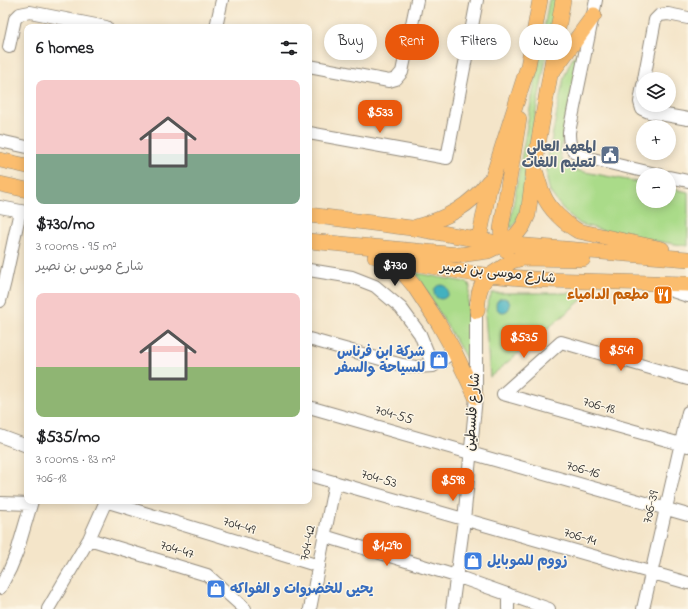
<!DOCTYPE html>
<meta charset="utf-8">
<style>
:root{--surface:#fff;--page:#f6f6f6;--text:#202124;--muted:#757577;--accent:#ea580c}
body{margin:0;font-family:"Indie Flower","Playpen Sans Arabic",sans-serif;background:var(--page);color:var(--text);height:100vh;display:flex;flex-direction:column;font-size:15px;white-space:nowrap}
*{box-sizing:border-box;margin:0}
p{font-size:13px;color:var(--muted)}
.icon{flex:none;width:22px;height:22px;fill:none;stroke:currentColor;stroke-width:2;stroke-linecap:round;stroke-linejoin:round}
.map{position:relative;flex:1;overflow:hidden}
.side{position:absolute;left:24px;top:24px;width:288px;height:480px;display:flex;flex-direction:column;background:var(--surface);border-radius:8px;box-shadow:0 2px 10px #0003}
.side>*{flex:none}
.hud{position:absolute;left:324px;top:24px;width:304px;height:36px;display:flex;gap:8px}
.fabs{position:absolute;left:636px;top:72px;display:grid;gap:8px}
.fabs a{display:grid;place-items:center;width:40px;height:40px;border-radius:50%;background:var(--surface);box-shadow:0 2px 10px #0003;font-size:20px}
.price{position:absolute;translate:-50% -34px;padding:0 9px;border-radius:8px;background:var(--accent);color:#fff;font-size:13px;line-height:26px;filter:drop-shadow(0 1px 2px #0008)}
.price::after{content:'';position:absolute;left:50%;top:24px;width:12px;height:9px;margin-left:-6px;background:inherit;clip-path:polygon(0 0,100% 0,50% 100%)}
.price.on{background:#222;color:#fff}
ul{padding:0;list-style:none}
li{display:grid;align-content:center;gap:8px;height:212px;padding:0 12px}
li span{display:grid;place-items:center;height:124px;border-radius:8px;color:#555}
li>.icon{margin-inline-start:auto}
span .icon{width:72px;height:72px;fill:#fffc;stroke-width:1}
li b{font-size:17px}
h2{display:flex;justify-content:space-between;align-items:center;height:48px;padding:0 12px;font-size:17px}
.tag{padding:0 14px;border-radius:18px;background:var(--surface);box-shadow:0 2px 10px #0003;font-size:14px;line-height:36px}
.tag.on{background:var(--accent);color:#fff}
.map>svg:first-child{display:block}
.green{fill:#aadb89;stroke:#6a835a}
.water{fill:#43b1bf;stroke:#376e75}
.lines{fill:none;stroke-linecap:round;stroke-linejoin:round}
.minor-casing{stroke:#90887a;stroke-width:14}
.major-casing{stroke:#90887a;stroke-width:16}
.minor{stroke:#fff;stroke-width:12}
.major{stroke:#fbbd6e;stroke-width:15}
.labels{text-anchor:middle;dominant-baseline:central;stroke-width:3;stroke-linejoin:round;paint-order:stroke}
.service-label{font-size:14px;font-weight:bold;fill:#4e5e75;stroke:#fcf5e5;text-anchor:end}
.street-label{font-size:14px;fill:#2b2b2b;stroke:#fcf5e5}
.food-label{font-size:14px;font-weight:bold;fill:#c56008;stroke:#fcf5e5;text-anchor:end}
.shop-label{font-size:14px;font-weight:bold;fill:#366cbe;stroke:#fcf5e5;text-anchor:start}
</style>
<div class="map">
<svg width="688" height="609" viewBox="0 0 688 609">
<rect width="100%" height="100%" fill="#fcf5e5"/>
<filter id="ink" filterUnits="userSpaceOnUse"><feTurbulence type="fractalNoise" baseFrequency=".025" numOctaves="2"/><feDisplacementMap in="SourceGraphic" scale="8" xChannelSelector="R" yChannelSelector="G"/><feConvolveMatrix kernelMatrix="1 2 1 2 8 2 1 2 1" color-interpolation-filters="sRGB"/></filter>
<filter id="wash" filterUnits="userSpaceOnUse"><feTurbulence type="fractalNoise" baseFrequency=".012" numOctaves="4" result="noise"/><feDisplacementMap in="SourceGraphic" scale="16" xChannelSelector="R" yChannelSelector="G"/><feGaussianBlur stdDeviation="0.9" result="paint"/><feColorMatrix in="noise" values="0 0 0 0 0 0 0 0 0 0 0 0 0 0 0 0 0 1.4 0 .05"/><feComposite in="paint" operator="in"/></filter>
<g filter="url(#wash)">
<rect width="100%" height="100%" fill="#f4e5c9"/>
<path class="green" d="M549,0H557L527,160L523,204L517,220L512,228L510,227V223Z
M578,52L580,53V58L560,151C560,159 563,163 569,169L643,183V201H669V188L688,192V246L623,236L580,224L566,212L558,203L550,192L547,180V162L564,77C568,68 571,58 578,52Z
M416,273L465,282L469,284L470,287L468,301L470,365Z
M492,293H574L584,298L490,377L485,315L488,303Z"/>
<path class="water" d="M434 292a7 7 0 1 1 14 0a7 7 0 1 1-14 0Z
M496 305a7 7 0 1 1 14 0a7 7 0 1 1-14 0Z"/>
</g>
<g filter="url(#ink)">
<g class="lines">
<g class="minor-casing">
<path id="minor" d="M596,0L569,132C569,144 570,149 580,156L660,175
M216,27L222,0
M9,47L15,19L20,14L30,12L106,27
M309,66L389,81L396,79L402,72L417,0
M644,79L655,20L660,15L668,14L688,18
M643,85L640,102L642,109L649,112L688,119
M309,133L447,158L477,0
M0,141L27,147
M669,177L688,181
M0,207L26,212
M309,270L352,277L375,286L401,308L420,334L433,366
M657,286L688,296
M0,301L5,281L20,211
M309,339L402,365L416,367L433,366L454,351
M503,394L561,342L688,379
M503,394L688,446
M309,407L688,515
M0,436L27,446
M309,475L688,583
M105,501L319,566
M0,503L31,504
M324,536L456,576L549,609
M89,539L207,575L245,609
M0,588L10,569L17,552L32,501
M508,594V609
M48,609L89,539L106,501
M310,609L335,482
M452,609L464,520L476,397V303
M643,609L688,412"/>
</g>
<g class="major-casing">
<path id="major" d="M553,71L594,15
M0,160L27,166
M536,173C538,180 540,187 543,194C549,209 564,223 578,231L662,249
M0,184L27,190
M309,215L419,229L503,244L688,259
M416,227C447,218 469,207 489,181
M309,241L459,255L488,251L503,244L516,235L523,226L528,215L534,168L563,0
M478,249L479,239L489,189L528,66L540,0
M506,250L503,244L501,229L519,119
M375,256L475,274L545,280L688,284
M382,261L404,274L414,286L439,324L454,351L476,397
M477,311L479,293L482,284L486,278L512,261L523,258L583,259"/>
</g>
<use href="#minor" class="minor"/>
<use href="#major" class="major"/>
</g>
</g>
<defs>
<g id="civic-square" transform="scale(1)"><rect x="-9" y="-9" width="18" height="18" rx="4" fill="#5c6f8a" stroke="#fcf5e5"/><path d="M-.6-6.5H3V-4.5H.6V-3L4-1V1h2V6H-6V1h2V-1L-.6-3ZM-1.2 2.5V6h2.4V2.5Z" fill="#fff"/></g>
<g id="restaurant-square" transform="scale(1)"><rect x="-9" y="-9" width="18" height="18" rx="4" fill="#e8710a" stroke="#fcf5e5"/><path d="M-5-6h1v4h1v-4h1v4h1v-4h1v5L-1.5 .5V6h-2V.5L-5-1ZM5-6V6H3V1.5H1.5Q1.5-4 5-6Z" fill="#fff"/></g>
<g id="shop-square" transform="scale(1)"><rect x="-9" y="-9" width="18" height="18" rx="4" fill="#3f7fe0" stroke="#fcf5e5"/><path d="M-5-2.5h2.3a2.7 3.5 0 0 1 5.4 0H5L5.5 6h-11ZM-1.5-2.5h3a1.5 2.3 0 0 0-3 0Z" fill="#fff"/></g>
</defs>
<g fill-rule="evenodd">
<use href="#civic-square" x="610" y="155"/>
<use href="#restaurant-square" x="663" y="295"/>
<use href="#shop-square" x="439" y="360"/>
<use href="#shop-square" x="473" y="561"/>
<use href="#shop-square" x="216" y="589"/>
</g>
<g class="labels">
<g class="service-label">
<text x="596" y="147">المعهد العالي<tspan x="596" dy="16">لتعليم اللغات</tspan></text>
</g>
<g class="street-label">
<text transform="translate(498 273) rotate(6)">شارع موسى بن نصير</text>
<text transform="translate(599 406) rotate(15)">706-18</text>
<text transform="translate(473 412) rotate(-86)">شارع فلسطين</text>
<text transform="translate(394 415) rotate(16)">704-55</text>
<text transform="translate(583 470) rotate(16)">706-16</text>
<text transform="translate(379 479) rotate(16)">704-53</text>
<text transform="translate(651 507) rotate(-77)">706-39</text>
<text transform="translate(239 526) rotate(17)">704-49</text>
<text transform="translate(580 537) rotate(16)">706-14</text>
<text transform="translate(308 543) rotate(-79)">704-42</text>
<text transform="translate(177 550) rotate(17)">704-47</text>
</g>
<g class="food-label">
<text x="649" y="295">مطعم الدامياء</text>
</g>
<g class="shop-label">
<text x="425" y="352" text-anchor="end">شركة ابن فرناس<tspan x="425" dy="16">للسياحة والسفر</tspan></text>
<text x="487" y="561">زووم للموبايل</text>
<text x="230" y="589">يحيى للخضروات و الفواكه</text>
</g>
</g>
</svg>
<div class="fabs">
<a><svg class="icon" aria-label="layers" viewBox="0 0 24 24"><path d="M12 4l9 5-9 5-9-5zM3 14l9 5 9-5"/></svg></a>
<a>+</a>
<a>−</a>
</div>
<b class="price" style="left:380px;top:134px">$533</b>
<b class="price on" style="left:395px;top:287px">$730</b>
<b class="price" style="left:524px;top:359px">$535</b>
<b class="price" style="left:621px;top:372px">$549</b>
<b class="price" style="left:453px;top:502px">$598</b>
<b class="price" style="left:387px;top:567px">$1,290</b>
<div class="hud">
<a class="tag">Buy</a>
<a class="tag on">Rent</a>
<a class="tag">Filters</a>
<a class="tag">New</a>
</div>
<section class="side">
<h2>6 homes<svg class="icon" aria-label="filters" viewBox="0 0 24 24"><path d="M4 7h16M4 17h16"/><circle cx="9" cy="7" r="2"/><circle cx="15" cy="17" r="2"/></svg></h2>
<ul>
<li><span style="background:linear-gradient(#f6c9c9 60%,#7fa58c 0)"><svg class="icon" aria-label="home" viewBox="0 0 24 24"><path d="M3 11l9-7 9 7M6 9v11h12V9"/></svg></span><div><b>$730/mo</b><p>3 rooms · 95 m²</p><p>شارع موسى بن نصير</p></div></li>
<li><span style="background:linear-gradient(#f6c9c9 60%,#8fb573 0)"><svg class="icon" aria-label="home" viewBox="0 0 24 24"><path d="M3 11l9-7 9 7M6 9v11h12V9"/></svg></span><div><b>$535/mo</b><p>3 rooms · 83 m²</p><p>706-18</p></div></li>
</ul>
</section>
</div>
